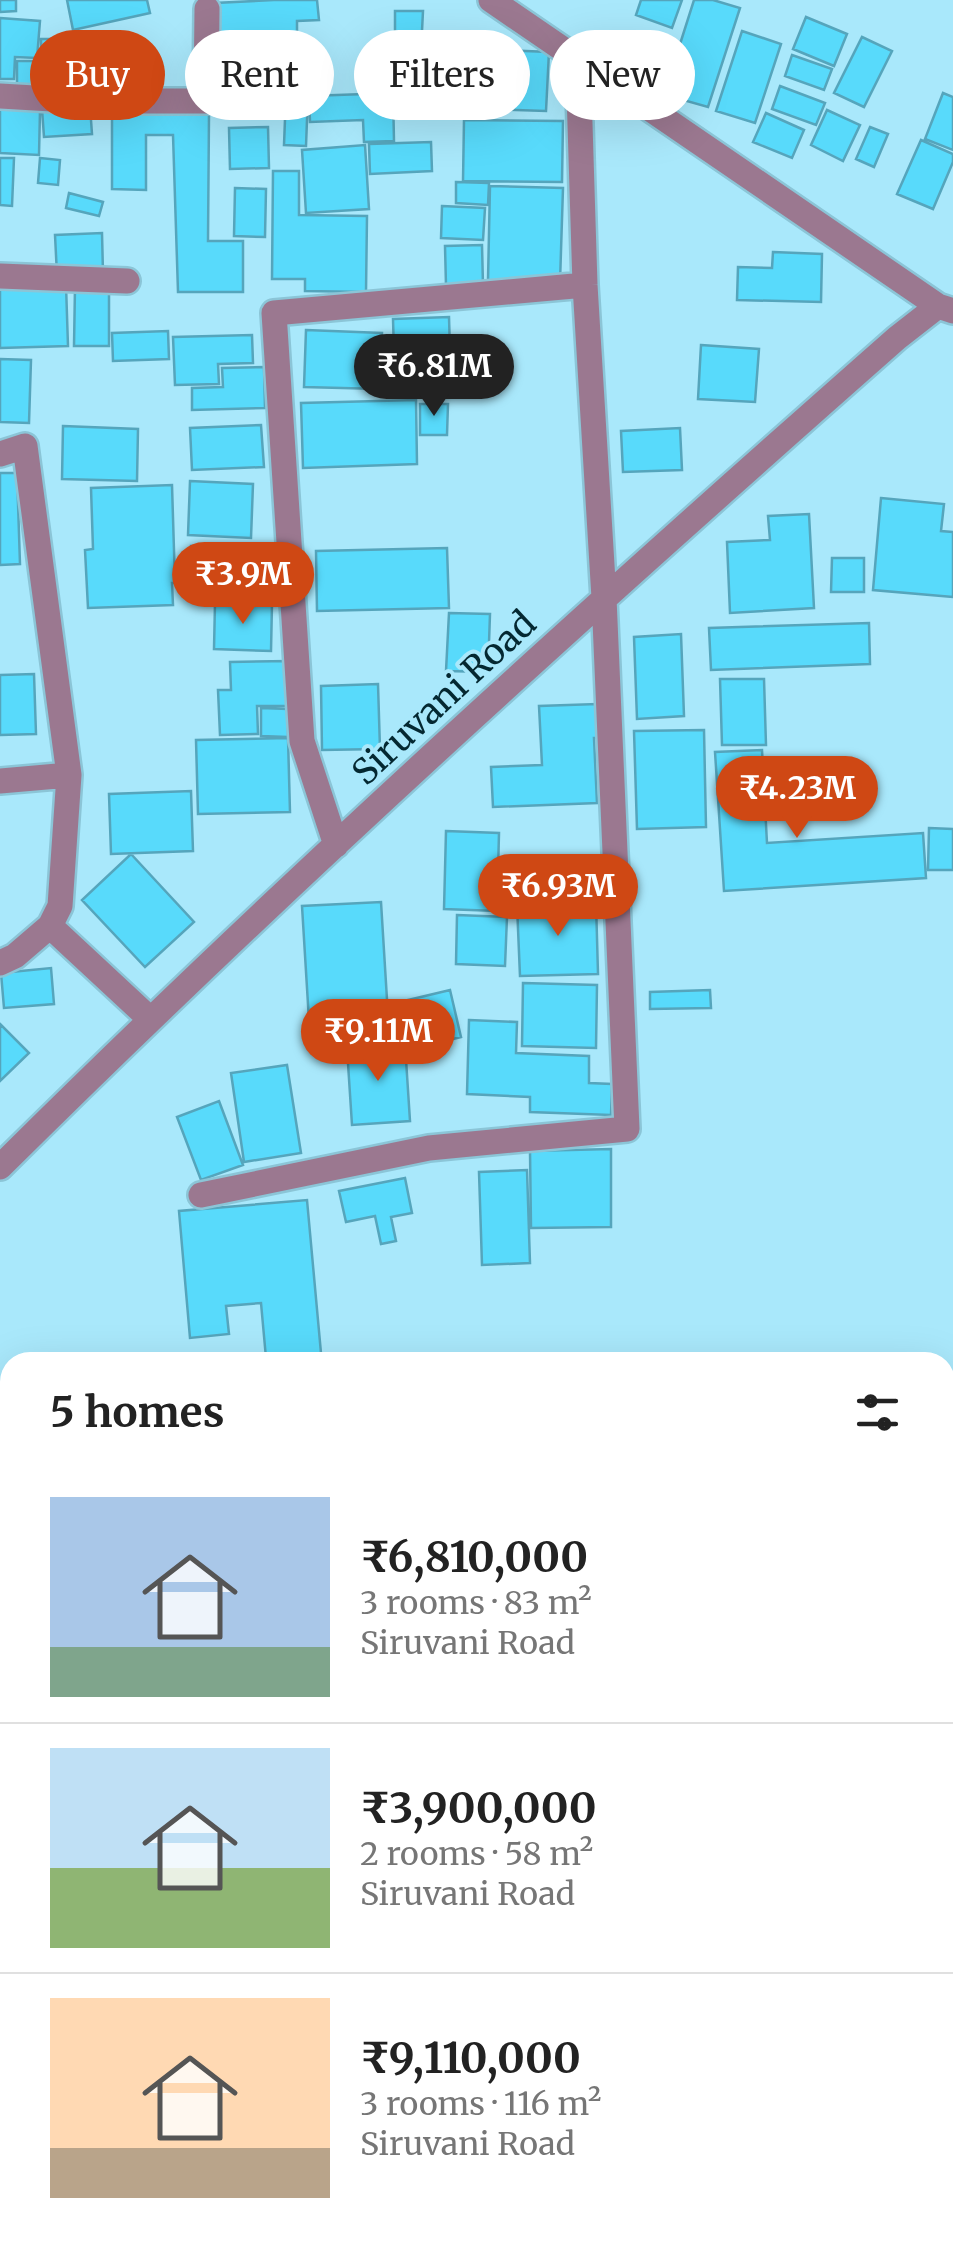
<!DOCTYPE html>
<meta charset="utf-8">
<style>
:root{--surface:#fff;--page:#f2f2f2;--text:#222;--muted:#767676;--line:#e0e0e0;--accent:#cf4814}
body{margin:0;font-family:Merriweather,serif;background:var(--page);color:var(--text);height:100vh;display:flex;flex-direction:column;font-size:38px;white-space:nowrap}
*{box-sizing:border-box;margin:0}
p{font-size:32px;color:var(--muted)}
.icon{flex:none;width:55px;height:55px;fill:none;stroke:currentColor;stroke-width:2;stroke-linecap:round;stroke-linejoin:round}
.map{position:relative;flex:1;overflow:hidden}
.sheet{position:absolute;left:0px;top:1352px;width:955px;height:892px;display:flex;flex-direction:column;background:var(--surface);border-radius:30px 30px 0 0;box-shadow:0 10px 40px #0002}
.sheet>*{flex:none}
.top-card{position:absolute;left:30px;top:30px;width:895px;height:90px;display:flex;gap:20px}
.price{position:absolute;translate:-50% -85px;padding:0 22px;border-radius:35px;background:var(--accent);color:#fff;font-size:32px;line-height:65px;filter:drop-shadow(0 2px 5px #0008)}
.price::after{content:'';position:absolute;left:50%;top:60px;width:30px;height:22px;margin-left:-15px;background:inherit;clip-path:polygon(0 0,100% 0,50% 100%)}
.price.selected{background:#222;color:#fff}
ul{padding:0;list-style:none}
li{display:flex;align-items:center;gap:30px;height:250px;padding:0 50px}
li+li{border-top:2px solid var(--line)}
li span{display:grid;place-items:center;flex:none;width:280px;height:200px;border-radius:0px;color:#555}
li>.icon{margin-inline-start:auto}
span .icon{width:120px;height:120px;fill:#fffc;stroke-width:1}
li b{font-size:42px}
h2{display:flex;justify-content:space-between;align-items:center;height:120px;padding:0 50px;font-size:42px}
.pill{padding:0 35px;border-radius:45px;background:var(--surface);box-shadow:0 10px 40px #0002;font-size:35px;line-height:90px}
.pill.selected{background:var(--accent);color:#fff}
.map>svg:first-child{display:block}
.building{fill:#58dafb;stroke:#55a5bc;stroke-width:2.5}
.lines{fill:none;stroke-linecap:round;stroke-linejoin:round}
.minor-casing{stroke:#8bc5d7;stroke-width:30}
.minor{stroke:#9b7890;stroke-width:25}
.labels{text-anchor:middle;dominant-baseline:central;stroke-width:8;stroke-linejoin:round;paint-order:stroke}
.street-label{font-size:35px;fill:#042831;stroke:#a9e8fb}
</style>
<div class="map">
<svg width="953" height="2244" viewBox="0 0 953 2244">
<rect width="100%" height="100%" fill="#a9e8fb"/>
<path class="building" d="M0,0H16V11L0,12Z
M67,0H147L150,13L73,30Z
M274,0H317L319,20L297,21V36L217,39L215,3Z
M641,0H682L672,28L636,15Z
M694,0H713L740,8L708,107L683,100L693,69L674,63Z
M395,11H423L421,51H448L446,116L395,114Z
M806,17L847,34L834,66L793,49Z
M0,18L40,21L37,58L15,57L14,79H0Z
M742,31L781,44L755,123L716,111Z
M862,37L892,51L864,107L834,93Z
M41,39H75L74,95L17,94V61H41Z
M228,49L273,51L272,85L227,83Z
M482,49L549,52L546,111L479,109Z
M792,55L832,69L824,90L785,76Z
M780,86L825,103L816,125L772,109Z
M393,93L394,141L364,142L363,120L310,122L309,96Z
M943,93L953,97V150L925,139Z
M286,94H308L306,146L284,145Z
M90,106L92,134L44,137L42,109Z
M0,109L40,111L39,155L0,153Z
M827,110L860,125L843,161L811,145Z
M766,113L804,130L792,158L753,142Z
M112,114H209L208,241H243V292H178L173,135H146V190L112,189Z
M464,120L563,121L562,182L463,181Z
M268,127L269,168L230,169L229,128Z
M870,127L888,134L874,167L856,159Z
M921,140L953,154V162L933,209L897,194Z
M431,142L432,171L370,174L369,144Z
M365,145L369,209L306,213L302,150Z
M0,158H14L12,206L0,205Z
M40,158L60,160L58,185L38,183Z
M273,171H299V215L367,216L366,292L305,291V279H272Z
M456,182L489,183L488,205L456,203Z
M490,186L563,188L560,282L488,280Z
M235,188L266,189L265,237L234,236Z
M69,193L103,202L99,216L66,208Z
M442,206L485,208L483,240L441,238Z
M102,233L103,273L57,275L55,235Z
M482,245L483,285L446,286L445,246Z
M773,252L822,254L821,302L737,300L738,267L772,268Z
M66,285L68,346L0,348V287Z
M75,287L109,288V346H74Z
M449,317L451,385L395,387L393,319Z
M306,330L382,333L380,389L304,387Z
M168,331L169,359L113,361L112,333Z
M252,335L253,363L218,364L219,384L175,385L173,337Z
M701,345L759,349L755,402L698,399Z
M0,359L31,360L29,423L0,422Z
M264,367L265,408L192,410V388L223,387L222,368Z
M416,400L417,464L303,468L301,403Z
M420,404H448L447,435H420Z
M261,425L264,467L192,470L190,428Z
M63,426L138,429L137,481L62,479Z
M680,428L682,470L623,472L621,431Z
M0,473H17L20,564L0,565Z
M190,481L253,484L251,538L188,535Z
M172,485L175,583H172L173,605L88,608L85,550L93,549L91,488Z
M881,498L944,504L941,531L953,532V597L873,590Z
M809,514L814,608L730,613L727,542L770,540L768,516Z
M191,546L267,549L265,593L190,591Z
M447,548L449,608L317,611L316,551Z
M832,558H864V592H831Z
M215,603L272,604L271,651L214,649Z
M449,613L490,614L488,672L446,671Z
M869,623L870,664L711,670L709,628Z
M681,634L684,716L637,719L634,637Z
M289,661L290,706H257L258,734L220,735L218,690H231L230,662Z
M34,674L36,734L0,735V675Z
M720,679H764L766,745H722Z
M378,684L380,749L322,750L321,686Z
M597,704L598,738H594L597,803L493,807L491,767L542,765L539,706Z
M261,708L288,709V737L261,736Z
M704,730L706,827L637,829L634,731Z
M288,738L290,812L198,814L196,740Z
M762,750L767,843L923,833L926,878L724,891L715,752Z
M191,791L193,851L111,854L109,794Z
M929,828L953,829V870H928Z
M446,831L499,833L497,911L444,909Z
M131,854L194,922L145,967L82,900Z
M381,902L389,1032L310,1037L302,906Z
M596,902L598,974L520,976L517,905Z
M457,915L507,917L505,966L456,964Z
M51,968L54,1004L4,1008L1,973Z
M523,983L597,985L596,1048L522,1046Z
M450,990L461,1037L416,1048L404,1001Z
M710,990L711,1008L650,1009V992Z
M469,1020L517,1022L516,1053L589,1056V1083L612,1084L611,1115L530,1112V1097L467,1094Z
M0,1024L29,1053L0,1081Z
M405,1044L410,1121L352,1125L347,1048Z
M287,1065L301,1153L244,1162L231,1073Z
M219,1101L243,1165L201,1180L177,1117Z
M611,1149V1227L531,1228L530,1151Z
M527,1170L530,1263L482,1265L479,1172Z
M405,1178L412,1213L391,1217L396,1241L381,1244L375,1216L346,1222L339,1191Z
M307,1200L321,1353L266,1358L261,1303L226,1306L229,1334L190,1338L179,1211Z
M164,1354L165,1362H137L136,1360Z
M10,1479V1539L0,1542V1482Z
M0,1698H10V1776H0Z
M0,1963H10V2020H0Z
M9,2195L11,2244H0V2196Z
M199,2235H256V2244H199Z"/>
<g class="lines">
<g class="minor-casing">
<path id="minor" d="M491,0L938,306
M0,96L86,101H206L207,9
M0,276L127,281
M0,454L25,446L69,775L60,906L50,926
M0,781L69,775
M336,845L302,741L274,313L585,285
M0,963L15,956L50,926L150,1019
M0,1167C289,880 592,607 897,338L938,306L953,311
M201,1195L429,1148L627,1129L604,598L585,285L578,60
M0,1564L10,1563
M0,1795L10,1794
M0,2062L10,2061
M138,2235V2244
M384,2235V2244
M648,2235L655,2244"/>
</g>
<use href="#minor" class="minor"/>
</g>
<g class="labels">
<g class="street-label">
<text transform="translate(444 698) rotate(-43)">Siruvani Road</text>
</g>
</g>
</svg>
<b class="price selected" style="left:434px;top:419px">₹6.81M</b>
<b class="price" style="left:243px;top:627px">₹3.9M</b>
<b class="price" style="left:797px;top:841px">₹4.23M</b>
<b class="price" style="left:558px;top:939px">₹6.93M</b>
<b class="price" style="left:378px;top:1084px">₹9.11M</b>
<div class="top-card">
<a class="pill selected">Buy</a>
<a class="pill">Rent</a>
<a class="pill">Filters</a>
<a class="pill">New</a>
</div>
<section class="sheet">
<h2>5 homes<svg class="icon" aria-label="filters" viewBox="0 0 24 24"><path d="M4 7h16M4 17h16"/><circle cx="9" cy="7" r="2"/><circle cx="15" cy="17" r="2"/></svg></h2>
<ul>
<li><span style="background:linear-gradient(#a9c7e8 75%,#7fa58c 0)"><svg class="icon" aria-label="home" viewBox="0 0 24 24"><path d="M3 11l9-7 9 7M6 9v11h12V9"/></svg></span><div><b>₹6,810,000</b><p>3 rooms · 83 m²</p><p>Siruvani Road</p></div></li>
<li><span style="background:linear-gradient(#bfe0f5 60%,#8fb573 0)"><svg class="icon" aria-label="home" viewBox="0 0 24 24"><path d="M3 11l9-7 9 7M6 9v11h12V9"/></svg></span><div><b>₹3,900,000</b><p>2 rooms · 58 m²</p><p>Siruvani Road</p></div></li>
<li><span style="background:linear-gradient(#ffd9b3 75%,#b9a48a 0)"><svg class="icon" aria-label="home" viewBox="0 0 24 24"><path d="M3 11l9-7 9 7M6 9v11h12V9"/></svg></span><div><b>₹9,110,000</b><p>3 rooms · 116 m²</p><p>Siruvani Road</p></div></li>
</ul>
</section>
</div>
